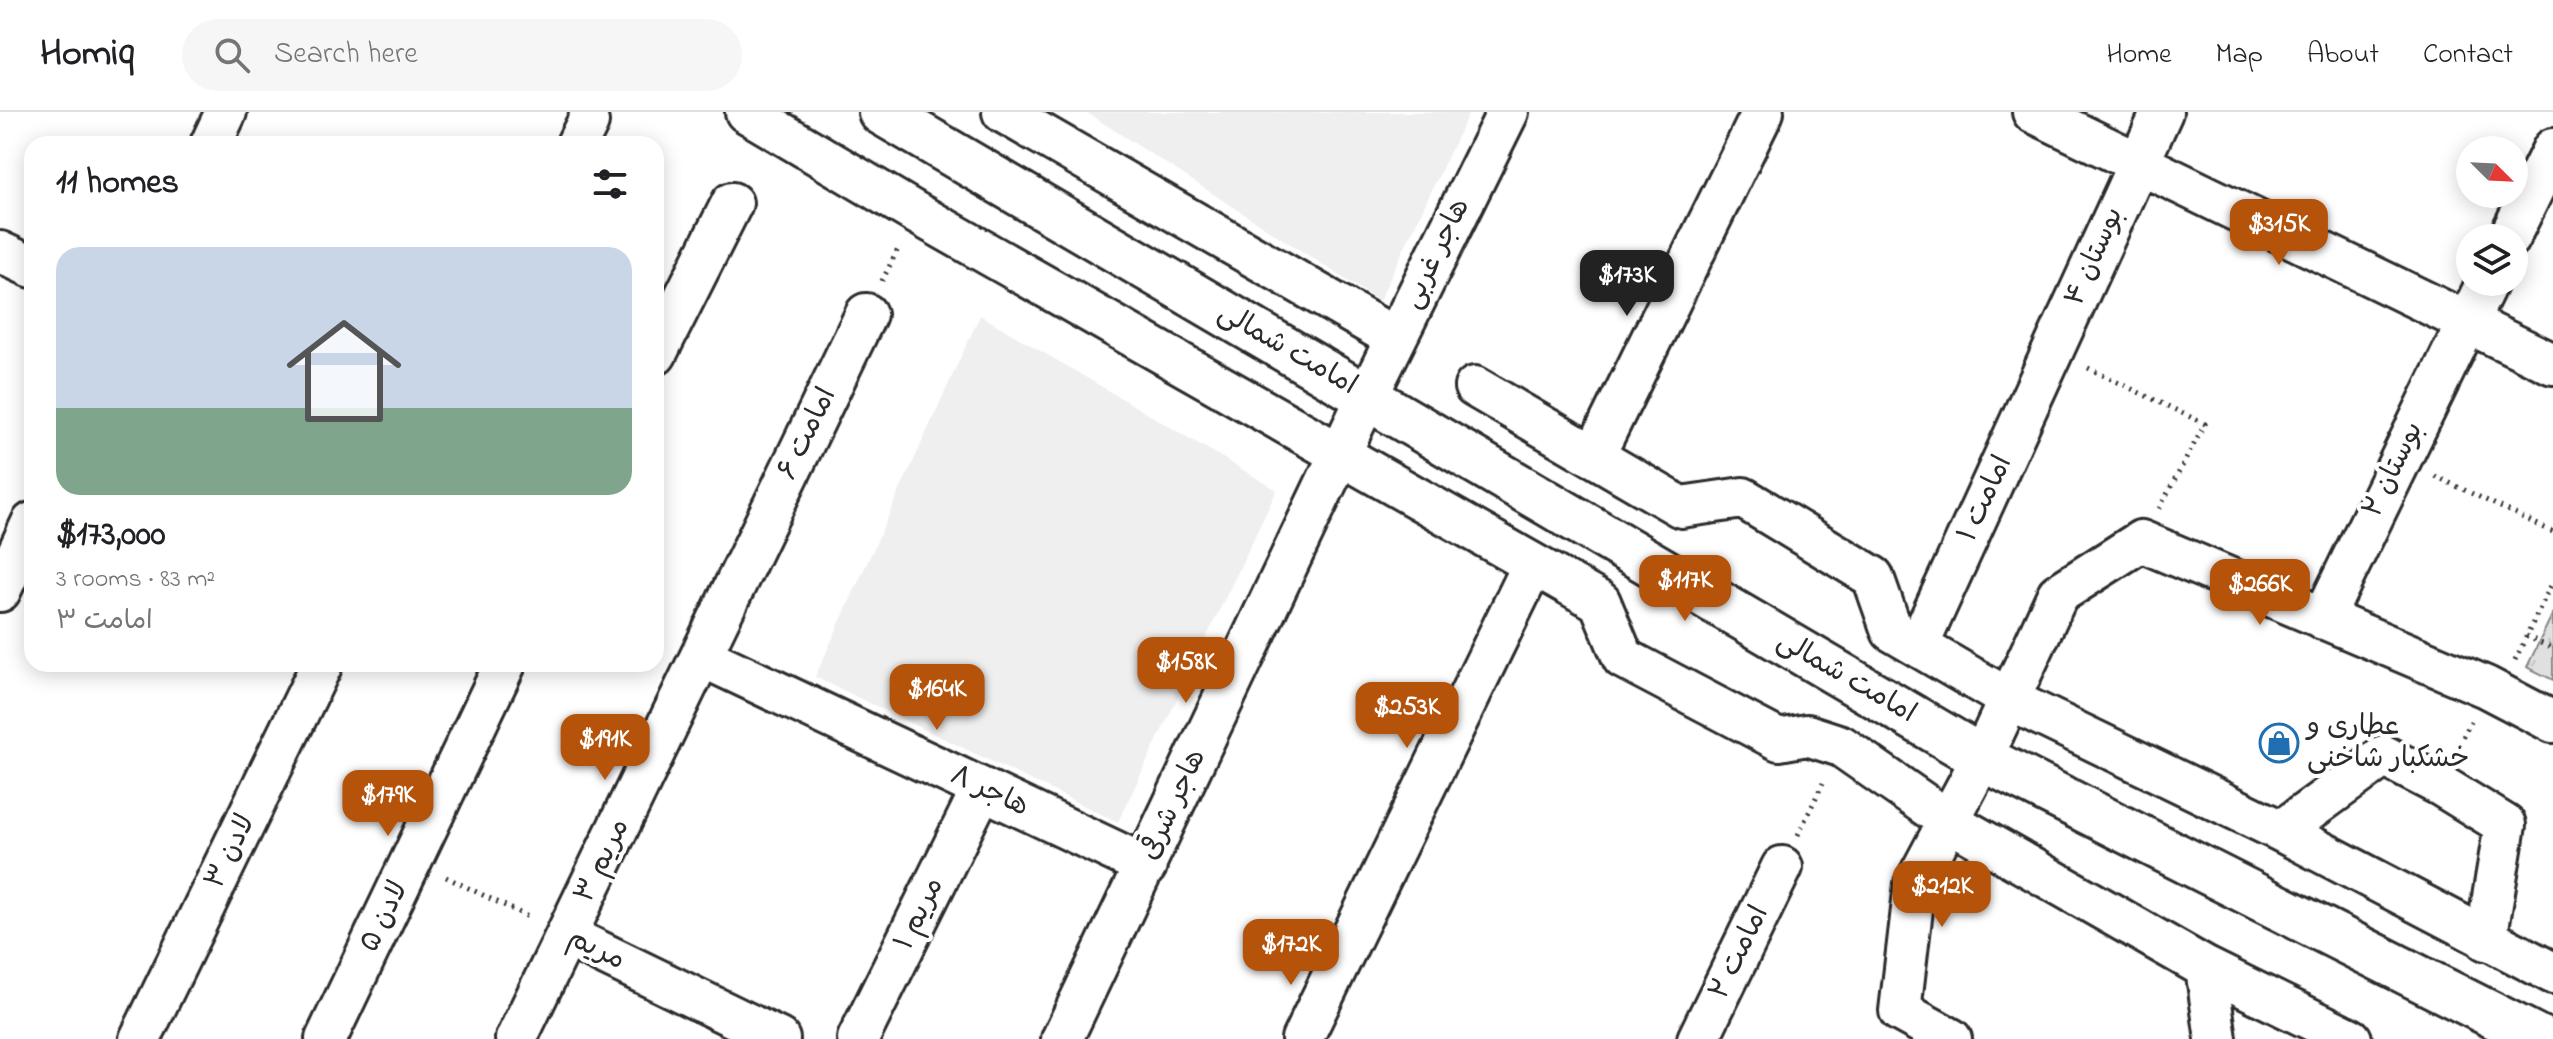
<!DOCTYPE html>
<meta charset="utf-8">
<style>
:root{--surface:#fff;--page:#f6f6f6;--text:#202124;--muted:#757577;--line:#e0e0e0;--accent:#b45309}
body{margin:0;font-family:"Indie Flower","Playpen Sans Arabic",sans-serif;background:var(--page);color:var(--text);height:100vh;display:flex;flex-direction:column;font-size:30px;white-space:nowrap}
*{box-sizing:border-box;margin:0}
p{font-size:26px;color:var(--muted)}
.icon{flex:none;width:44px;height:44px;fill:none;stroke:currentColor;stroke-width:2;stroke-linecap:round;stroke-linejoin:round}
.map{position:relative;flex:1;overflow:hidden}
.panel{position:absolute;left:24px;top:24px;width:640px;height:536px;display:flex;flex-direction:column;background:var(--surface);border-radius:24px;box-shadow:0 4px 20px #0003}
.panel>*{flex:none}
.needle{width:52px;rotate:114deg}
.buttons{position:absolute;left:2456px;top:24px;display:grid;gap:16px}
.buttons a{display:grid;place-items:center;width:72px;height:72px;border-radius:50%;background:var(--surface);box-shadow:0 4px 20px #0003;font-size:40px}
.price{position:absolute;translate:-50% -68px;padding:0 18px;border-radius:16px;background:var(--accent);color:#fff;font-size:26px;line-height:52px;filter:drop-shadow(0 2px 4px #0008)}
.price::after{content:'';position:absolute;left:50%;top:48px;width:24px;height:18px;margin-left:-12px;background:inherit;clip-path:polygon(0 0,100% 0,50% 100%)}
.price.selected{background:#222;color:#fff}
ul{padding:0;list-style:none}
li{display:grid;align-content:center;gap:16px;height:424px;padding:0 32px}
li span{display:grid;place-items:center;height:248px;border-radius:24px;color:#555}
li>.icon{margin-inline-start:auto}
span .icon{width:144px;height:144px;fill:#fffc;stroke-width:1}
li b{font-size:34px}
h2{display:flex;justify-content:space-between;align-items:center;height:96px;padding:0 32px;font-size:34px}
header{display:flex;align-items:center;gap:48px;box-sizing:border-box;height:112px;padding:0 40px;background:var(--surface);border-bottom:2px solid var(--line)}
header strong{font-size:38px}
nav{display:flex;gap:44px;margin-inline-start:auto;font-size:28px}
.search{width:560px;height:72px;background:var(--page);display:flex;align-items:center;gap:20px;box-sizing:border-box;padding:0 28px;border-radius:44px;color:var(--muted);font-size:30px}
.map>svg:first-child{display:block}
.built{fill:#efefef}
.park{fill:url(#park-tufts);stroke:#868686;stroke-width:2}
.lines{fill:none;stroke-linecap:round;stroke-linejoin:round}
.minor-casing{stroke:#2b2b2b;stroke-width:46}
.major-casing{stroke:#2b2b2b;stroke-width:50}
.path{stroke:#2b2b2b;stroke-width:5;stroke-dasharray:2 6;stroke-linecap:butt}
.minor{stroke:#fff;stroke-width:40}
.major{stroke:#fff;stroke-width:44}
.labels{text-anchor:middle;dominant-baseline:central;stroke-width:8;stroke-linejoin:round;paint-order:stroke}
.street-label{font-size:28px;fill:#2b2b2b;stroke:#fff}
.poi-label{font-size:28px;fill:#2b2b2b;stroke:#fff;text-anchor:start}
</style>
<header>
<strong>Homiq</strong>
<div class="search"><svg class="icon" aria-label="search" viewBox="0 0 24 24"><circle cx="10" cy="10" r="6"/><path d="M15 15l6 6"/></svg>Search here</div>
<nav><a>Home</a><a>Map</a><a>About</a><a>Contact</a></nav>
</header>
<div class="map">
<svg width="2553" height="927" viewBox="0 0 2553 927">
<defs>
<pattern id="park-tufts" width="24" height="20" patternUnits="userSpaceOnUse" patternTransform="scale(2)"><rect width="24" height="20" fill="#e0e0e0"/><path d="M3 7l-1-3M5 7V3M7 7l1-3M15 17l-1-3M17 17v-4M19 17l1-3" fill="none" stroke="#c0c0c0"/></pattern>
</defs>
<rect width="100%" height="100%" fill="#fff"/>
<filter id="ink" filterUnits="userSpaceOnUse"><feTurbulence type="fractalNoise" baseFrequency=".0125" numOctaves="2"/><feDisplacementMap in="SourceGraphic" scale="16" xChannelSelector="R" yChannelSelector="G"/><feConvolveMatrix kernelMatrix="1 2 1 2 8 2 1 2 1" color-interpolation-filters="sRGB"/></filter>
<g filter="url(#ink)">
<path class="built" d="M1086,0H1469L1379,189Z
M980,203L1277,378L1118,710L815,565Z"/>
<path class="park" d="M2553,501V568L2527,555Z"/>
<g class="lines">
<g class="minor-casing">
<path id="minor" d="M746,0L916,101L1600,490L1623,546L1779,628L1807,623L1841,634L1947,708L2206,856L2351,927
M1003,0L1395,226
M2033,0L2553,252
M211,32L226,0
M577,32L588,10
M2509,126L2553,37
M0,140L32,155
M656,242L732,91
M1475,275L1681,395L1743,386L1873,465L1892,519L2010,588L2281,719L2553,861
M1595,342L1763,0
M0,479L32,411
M2323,507L2487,170
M1918,534L2162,0
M701,544L1146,754
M2281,719L2384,644L2440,673L2505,713L2486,828
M567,824L779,927
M2206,856L2216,927
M140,927L322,552
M326,927L505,552
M516,927L866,202
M858,927L982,677
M1062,927L1367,285L1508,0
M1302,927L1533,453
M1698,927L1782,755
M1951,927L1900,899L1915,772L1982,646L2058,482L2141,429L2486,575L2553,610"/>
</g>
<g class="major-casing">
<path id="major" d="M881,0L1982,646L2540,927"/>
</g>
<path class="path" d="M882,169L899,135
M2088,256L2205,312L2159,397
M2435,364L2553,420
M2526,524L2553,537
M2515,548L2553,469
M2456,639L2471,609
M1798,723L1823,671
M446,765L530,806"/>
<use href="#minor" class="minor"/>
<use href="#major" class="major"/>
</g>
</g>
<defs>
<g id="shop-ring" transform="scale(2)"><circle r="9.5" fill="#fff" stroke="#1f6fb2" stroke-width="1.5"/><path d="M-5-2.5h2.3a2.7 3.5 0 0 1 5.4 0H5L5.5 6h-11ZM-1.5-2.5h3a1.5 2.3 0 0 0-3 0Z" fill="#1f6fb2"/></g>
</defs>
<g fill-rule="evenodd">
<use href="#shop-ring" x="2279" y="631"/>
</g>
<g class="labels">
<g class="street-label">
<text transform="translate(1437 142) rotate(-64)">هاجر غربی</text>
<text transform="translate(2095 145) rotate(-66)">بوستان ۴</text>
<text transform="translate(1287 238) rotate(30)">امامت شمالی</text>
<text transform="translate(808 322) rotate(-64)">امامت ۶</text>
<text transform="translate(2394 358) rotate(-64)">بوستان ۲</text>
<text transform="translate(1986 387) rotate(-65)">امامت ۱</text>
<text transform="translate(1846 566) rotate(30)">امامت شمالی</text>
<text transform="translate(989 680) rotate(25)">هاجر ۸</text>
<text transform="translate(1174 693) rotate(-65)">هاجر شرقی</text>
<text transform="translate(231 740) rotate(-64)">لادن ۳</text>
<text transform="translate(603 749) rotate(-64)">مریم ۳</text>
<text transform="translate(920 802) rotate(-64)">مریم ۱</text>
<text transform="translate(385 805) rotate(-64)">لادن ۵</text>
<text transform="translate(596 838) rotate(26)">مریم</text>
<text transform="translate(1740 841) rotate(-64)">امامت ۲</text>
</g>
<g class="poi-label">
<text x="2307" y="615">عطاری و<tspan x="2307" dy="32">خشکبار شاخنی</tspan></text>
</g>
</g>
</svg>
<div class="buttons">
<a><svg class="needle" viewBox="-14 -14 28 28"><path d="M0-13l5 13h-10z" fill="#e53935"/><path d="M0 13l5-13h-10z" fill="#757577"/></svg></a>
<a><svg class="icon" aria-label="layers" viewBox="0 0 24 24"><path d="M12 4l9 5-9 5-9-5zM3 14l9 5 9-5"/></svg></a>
</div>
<b class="price" style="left:2279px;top:155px">$315K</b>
<b class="price selected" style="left:1627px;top:206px">$173K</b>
<b class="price" style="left:1685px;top:511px">$117K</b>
<b class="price" style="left:2260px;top:515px">$266K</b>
<b class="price" style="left:1186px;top:593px">$158K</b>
<b class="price" style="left:937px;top:620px">$164K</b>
<b class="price" style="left:1407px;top:638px">$253K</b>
<b class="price" style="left:605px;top:670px">$191K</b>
<b class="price" style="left:388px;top:726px">$179K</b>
<b class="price" style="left:1942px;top:817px">$212K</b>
<b class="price" style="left:1291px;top:875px">$172K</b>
<section class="panel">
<h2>11 homes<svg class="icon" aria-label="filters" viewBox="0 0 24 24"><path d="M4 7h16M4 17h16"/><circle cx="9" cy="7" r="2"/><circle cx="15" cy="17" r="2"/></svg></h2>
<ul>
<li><span style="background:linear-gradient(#c9d6e8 65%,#7fa58c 0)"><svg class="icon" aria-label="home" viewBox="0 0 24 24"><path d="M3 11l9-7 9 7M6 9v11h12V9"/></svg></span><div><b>$173,000</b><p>3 rooms · 83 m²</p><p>امامت ۳</p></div></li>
</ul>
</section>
</div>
